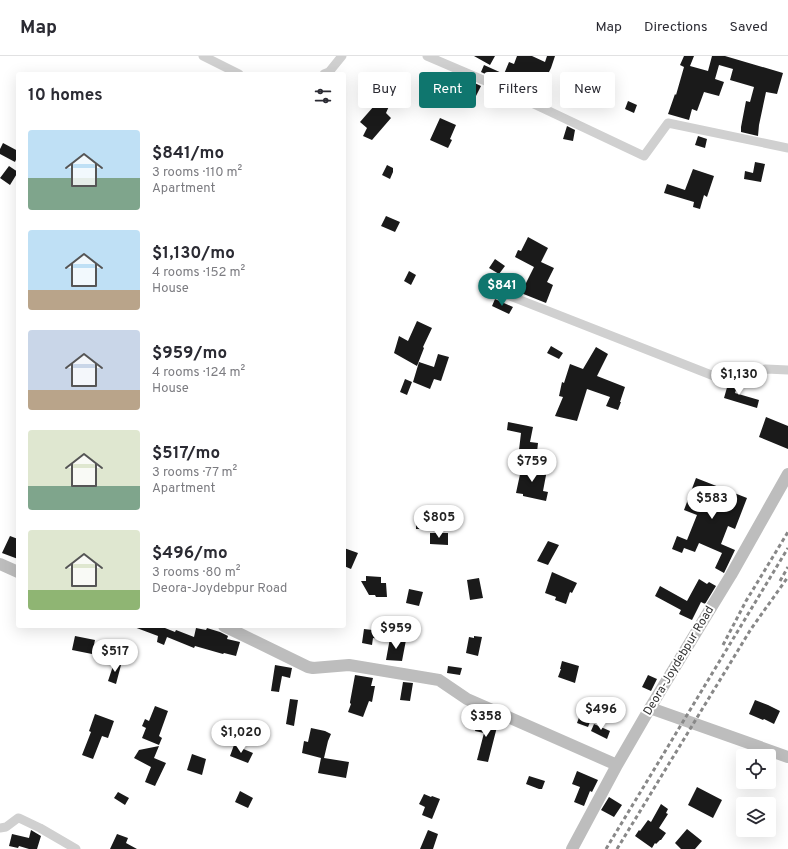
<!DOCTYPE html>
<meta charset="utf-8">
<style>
:root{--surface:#fff;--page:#f2f2f3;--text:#2b2b33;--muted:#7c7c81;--line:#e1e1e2;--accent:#0f766e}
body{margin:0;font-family:Overpass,sans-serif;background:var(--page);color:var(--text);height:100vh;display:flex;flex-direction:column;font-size:15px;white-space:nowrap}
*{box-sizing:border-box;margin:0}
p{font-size:13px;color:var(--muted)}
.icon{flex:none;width:22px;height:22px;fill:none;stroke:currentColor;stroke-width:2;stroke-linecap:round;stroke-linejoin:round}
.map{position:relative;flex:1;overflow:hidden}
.panel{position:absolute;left:16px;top:16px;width:330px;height:556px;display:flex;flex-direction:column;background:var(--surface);border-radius:4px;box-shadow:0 4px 16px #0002}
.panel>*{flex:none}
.hud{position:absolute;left:358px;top:16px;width:370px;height:36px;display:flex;gap:8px}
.buttons{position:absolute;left:736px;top:693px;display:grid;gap:8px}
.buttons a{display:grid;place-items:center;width:40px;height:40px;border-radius:4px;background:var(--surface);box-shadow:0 4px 16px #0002;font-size:20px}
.price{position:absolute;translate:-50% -34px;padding:0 9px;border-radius:14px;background:#fff;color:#222;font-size:13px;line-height:26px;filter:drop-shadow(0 1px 2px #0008)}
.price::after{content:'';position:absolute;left:50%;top:24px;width:12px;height:9px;margin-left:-6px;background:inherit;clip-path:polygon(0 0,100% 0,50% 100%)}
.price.active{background:var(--accent);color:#fff}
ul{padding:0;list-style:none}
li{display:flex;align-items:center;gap:12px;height:100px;padding:0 12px}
li span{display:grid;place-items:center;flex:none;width:112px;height:80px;border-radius:4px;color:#555}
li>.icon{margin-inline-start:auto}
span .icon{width:48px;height:48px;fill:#fffc;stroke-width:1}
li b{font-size:17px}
h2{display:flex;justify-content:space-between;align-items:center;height:48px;padding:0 12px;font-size:17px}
.tag{padding:0 14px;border-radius:4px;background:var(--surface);box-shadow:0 4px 16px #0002;font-size:14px;line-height:36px}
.tag.active{background:var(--accent);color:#fff}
header{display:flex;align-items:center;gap:24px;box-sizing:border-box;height:56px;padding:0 20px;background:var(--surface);border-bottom:1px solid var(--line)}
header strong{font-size:19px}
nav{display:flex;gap:22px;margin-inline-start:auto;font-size:14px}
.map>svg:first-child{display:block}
.building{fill:#1a1a1a}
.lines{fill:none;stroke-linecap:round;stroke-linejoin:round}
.street{stroke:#d0d0d0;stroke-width:9}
.secondary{stroke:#bdbdbd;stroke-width:12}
.rail{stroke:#888;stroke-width:3;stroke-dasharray:4 3;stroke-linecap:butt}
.labels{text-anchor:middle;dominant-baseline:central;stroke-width:4;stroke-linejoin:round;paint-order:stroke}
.street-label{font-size:12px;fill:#333;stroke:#fff}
</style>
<header>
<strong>Map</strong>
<nav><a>Map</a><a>Directions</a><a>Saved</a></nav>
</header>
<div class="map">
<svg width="788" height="793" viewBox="0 0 788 793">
<rect width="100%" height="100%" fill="#fff"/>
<path class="building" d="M474,0H495L490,9Z
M517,0H532L545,6L547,0H555L551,12L536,42L481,16L484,9L504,18L509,6L514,8Z
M684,0H694L690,10L708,15L712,0H725L783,17L777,38L766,36L759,69L758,80L741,76V71L746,45L750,46L754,31L730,24L733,13L719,9L715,23L724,26L719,40L704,36L697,55L692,53L689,64L668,58L675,38L676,39L684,11L680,9Z
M443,17L464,28L466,23L481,30L473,46L450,35L446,44L434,38Z
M373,40L390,48L386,57L391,62L372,84L363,80L367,72L360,66L374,50L369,48Z
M628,45L637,49L634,57L625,53Z
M440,62L456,69L450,83L452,84L448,92L430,84Z
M567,70L575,74L573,85L563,83Z
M698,80L707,83L705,92L695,89Z
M3,87L18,95V99L15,106L0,98V93Z
M755,106L765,108L761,126L744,123L745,115L753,117Z
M387,109L393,112V116L390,123L382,119Z
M9,110L18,116L10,129L0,122Z
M693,113L714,120L707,141L704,139L700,153L693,151L694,146L664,137L667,128L685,134Z
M386,160L400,166L395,176L381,170Z
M528,181L548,192L541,206L554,212L547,226L553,229L546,247L521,237L534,211L515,201L518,194L521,195Z
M495,203L505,210L499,218L489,212Z
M409,215L416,219L411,229L404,225Z
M495,243L513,251L509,258L492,250Z
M417,265L432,272L423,291L424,292L417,310L394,297L399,280L408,285Z
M551,290L563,297L559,303L547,297Z
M596,291L608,298L597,320L625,331L620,346H621L618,354L606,350L610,341L587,333L577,365L555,360L563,341L559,340L562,326L564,327L570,308L583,313Z
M438,298L449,301L441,325L434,323L430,333L413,326L419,306L434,311Z
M405,323L412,326L407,339L400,336Z
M737,326L738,327L735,337L759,344L757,352L724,342L728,328Z
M766,361L788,370V393L759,381Z
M508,366L533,371L530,386L538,387L537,396L519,394L521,377L507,374Z
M522,409L547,414L543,435L548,436L546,445L523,440V438L516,437Z
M696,422L747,442L735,473L728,470L721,488L735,494L724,517L715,512L722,497L699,487L695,496L684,492L682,497L672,493L677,480L687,484L697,459L684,454Z
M416,464L429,465L428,473H416Z
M430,477H448V489L430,488Z
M10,480L18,483V503L2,497Z
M548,485L559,489L548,509L537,505Z
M344,492L358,497L351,513L344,510Z
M552,516L577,527L572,537L570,536L566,548L555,544L556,541L545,537Z
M366,520L381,521V527H386L387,541H376L375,539H369L361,525H366Z
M479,522L483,542L470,544L467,524Z
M699,523L707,528L709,526L716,530L705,548L701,546L692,564L679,558L681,554L655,540L660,530L687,545Z
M409,533L423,536L419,550L406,547Z
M134,570H160L175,576L176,574L194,581L196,572L206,574L207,572L220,576L228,580L227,583L240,586L236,600L224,597L223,598L195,590L194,592L167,581L164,589L157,586L158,580L134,571Z
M364,573L381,575L380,583L373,582L372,589L362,587Z
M75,580L95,584L92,598L72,594Z
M474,580L482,581L478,600L466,597L469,581L474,582Z
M390,582L406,584L402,605L386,604Z
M562,605L579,610L575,627L558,621L561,613H560Z
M114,607L121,609L116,628L108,625Z
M275,609L292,612L290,622L282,620L279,636L271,635Z
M448,610L462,612L460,619L447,617Z
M355,619L373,622L371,630H375L372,646L369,645L363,661L348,656L351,648L350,647V646Z
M648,619L657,623L651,635L642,631Z
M403,626L413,627L410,645L400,644Z
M290,643L298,644L294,670L286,668Z
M755,644L768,649L780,655L774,668L764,663L763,664L749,658Z
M155,650L168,655L159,680L162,682L159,689L142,682L146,672L142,670L145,663L149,665Z
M581,656L592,661L588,671L577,667Z
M95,658L114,665L108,682L102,680L93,703L82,699L91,676L89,675Z
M478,662L498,667L488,706L477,704L484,677L475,675Z
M594,668L610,675L607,683L591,675Z
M311,672L325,675L331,678L328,685L324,702L349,706L346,722L318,717L321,702L302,697L304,685L308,686Z
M234,689L253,697L248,707L230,700Z
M159,690L154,702L166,707L155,730L145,726L151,711L134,702L139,694Z
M192,698L206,703L202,719L187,714Z
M577,715L598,724L592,736L590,735L584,750L574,746L580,731L572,728Z
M529,720L545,725L542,733H539L526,728Z
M697,731L722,744L713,762L688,749Z
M240,735L253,742L248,752L235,746Z
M118,736L129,742L125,749L114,742Z
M424,738L431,741L432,740L440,743L432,763L422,759L425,751L419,748Z
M609,741L622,749L614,761L601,754Z
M661,748L668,753L666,757L668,758L659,772L666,777L661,784H660L656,788L655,787L652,792L635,780L639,774L640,775L648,764L651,766Z
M687,773L702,785L695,793H681L675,787Z
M31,774L41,780L37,793H29L19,790L18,792L9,790L12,778L29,782Z
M428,774L438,778L433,793H420Z
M117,778L128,782L126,787L137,793H110Z"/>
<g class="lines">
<path class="street" d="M203,0L239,18
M427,0L483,24L644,100L668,67L788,92
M324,18L329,16L342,0
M487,231L719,322L724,323L766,313L788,314
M0,772L6,771L18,762H19L40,772L76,793"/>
<path class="secondary" d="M0,508L18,516
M224,570L308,611L313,612L349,609L439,624L467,643L617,709
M650,652L788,701
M572,793L617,709L650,652L731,519L788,418"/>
<path class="rail" d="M780,525L788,511
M723,589L746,545L788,476
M606,793L788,492
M617,793L751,573L788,521"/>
</g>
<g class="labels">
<g class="street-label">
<text transform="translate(679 605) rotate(-59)">Deora-Joydebpur Road</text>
</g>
</g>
</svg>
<div class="buttons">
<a><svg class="icon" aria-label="locate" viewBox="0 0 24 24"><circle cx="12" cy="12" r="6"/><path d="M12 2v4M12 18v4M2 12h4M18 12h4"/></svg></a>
<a><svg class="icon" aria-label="layers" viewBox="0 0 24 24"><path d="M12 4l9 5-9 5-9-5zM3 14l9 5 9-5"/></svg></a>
</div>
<b class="price active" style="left:502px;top:251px">$841</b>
<b class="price" style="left:739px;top:340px">$1,130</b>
<b class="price" style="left:532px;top:427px">$759</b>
<b class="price" style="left:712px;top:464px">$583</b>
<b class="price" style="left:439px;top:483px">$805</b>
<b class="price" style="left:396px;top:594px">$959</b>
<b class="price" style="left:115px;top:617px">$517</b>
<b class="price" style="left:601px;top:675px">$496</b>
<b class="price" style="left:486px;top:682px">$358</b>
<b class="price" style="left:241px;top:698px">$1,020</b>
<div class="hud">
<a class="tag">Buy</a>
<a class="tag active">Rent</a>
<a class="tag">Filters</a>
<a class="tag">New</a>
</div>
<section class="panel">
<h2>10 homes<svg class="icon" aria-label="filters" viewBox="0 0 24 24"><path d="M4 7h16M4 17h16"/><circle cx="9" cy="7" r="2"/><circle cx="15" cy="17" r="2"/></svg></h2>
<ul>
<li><span style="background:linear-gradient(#bfe0f5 60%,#7fa58c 0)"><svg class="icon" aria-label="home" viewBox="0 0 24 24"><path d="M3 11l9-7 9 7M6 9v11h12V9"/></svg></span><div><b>$841/mo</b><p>3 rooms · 110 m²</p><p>Apartment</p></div></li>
<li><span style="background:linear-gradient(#bfe0f5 75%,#b9a48a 0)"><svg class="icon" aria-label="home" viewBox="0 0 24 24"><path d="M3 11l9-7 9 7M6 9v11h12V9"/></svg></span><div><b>$1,130/mo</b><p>4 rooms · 152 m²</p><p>House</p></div></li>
<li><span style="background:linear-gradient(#c9d6e8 75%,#b9a48a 0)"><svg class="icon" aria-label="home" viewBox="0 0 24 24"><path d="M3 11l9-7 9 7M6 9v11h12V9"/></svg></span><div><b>$959/mo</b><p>4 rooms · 124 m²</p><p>House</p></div></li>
<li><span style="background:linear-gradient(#dfe7d0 70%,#7fa58c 0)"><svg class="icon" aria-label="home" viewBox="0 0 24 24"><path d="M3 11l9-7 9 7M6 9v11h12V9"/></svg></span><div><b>$517/mo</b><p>3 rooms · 77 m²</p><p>Apartment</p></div></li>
<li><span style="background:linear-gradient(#dfe7d0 75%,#8fb573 0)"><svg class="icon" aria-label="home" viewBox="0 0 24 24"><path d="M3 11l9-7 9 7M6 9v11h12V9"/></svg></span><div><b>$496/mo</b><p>3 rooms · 80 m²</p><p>Deora-Joydebpur Road</p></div></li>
</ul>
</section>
</div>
